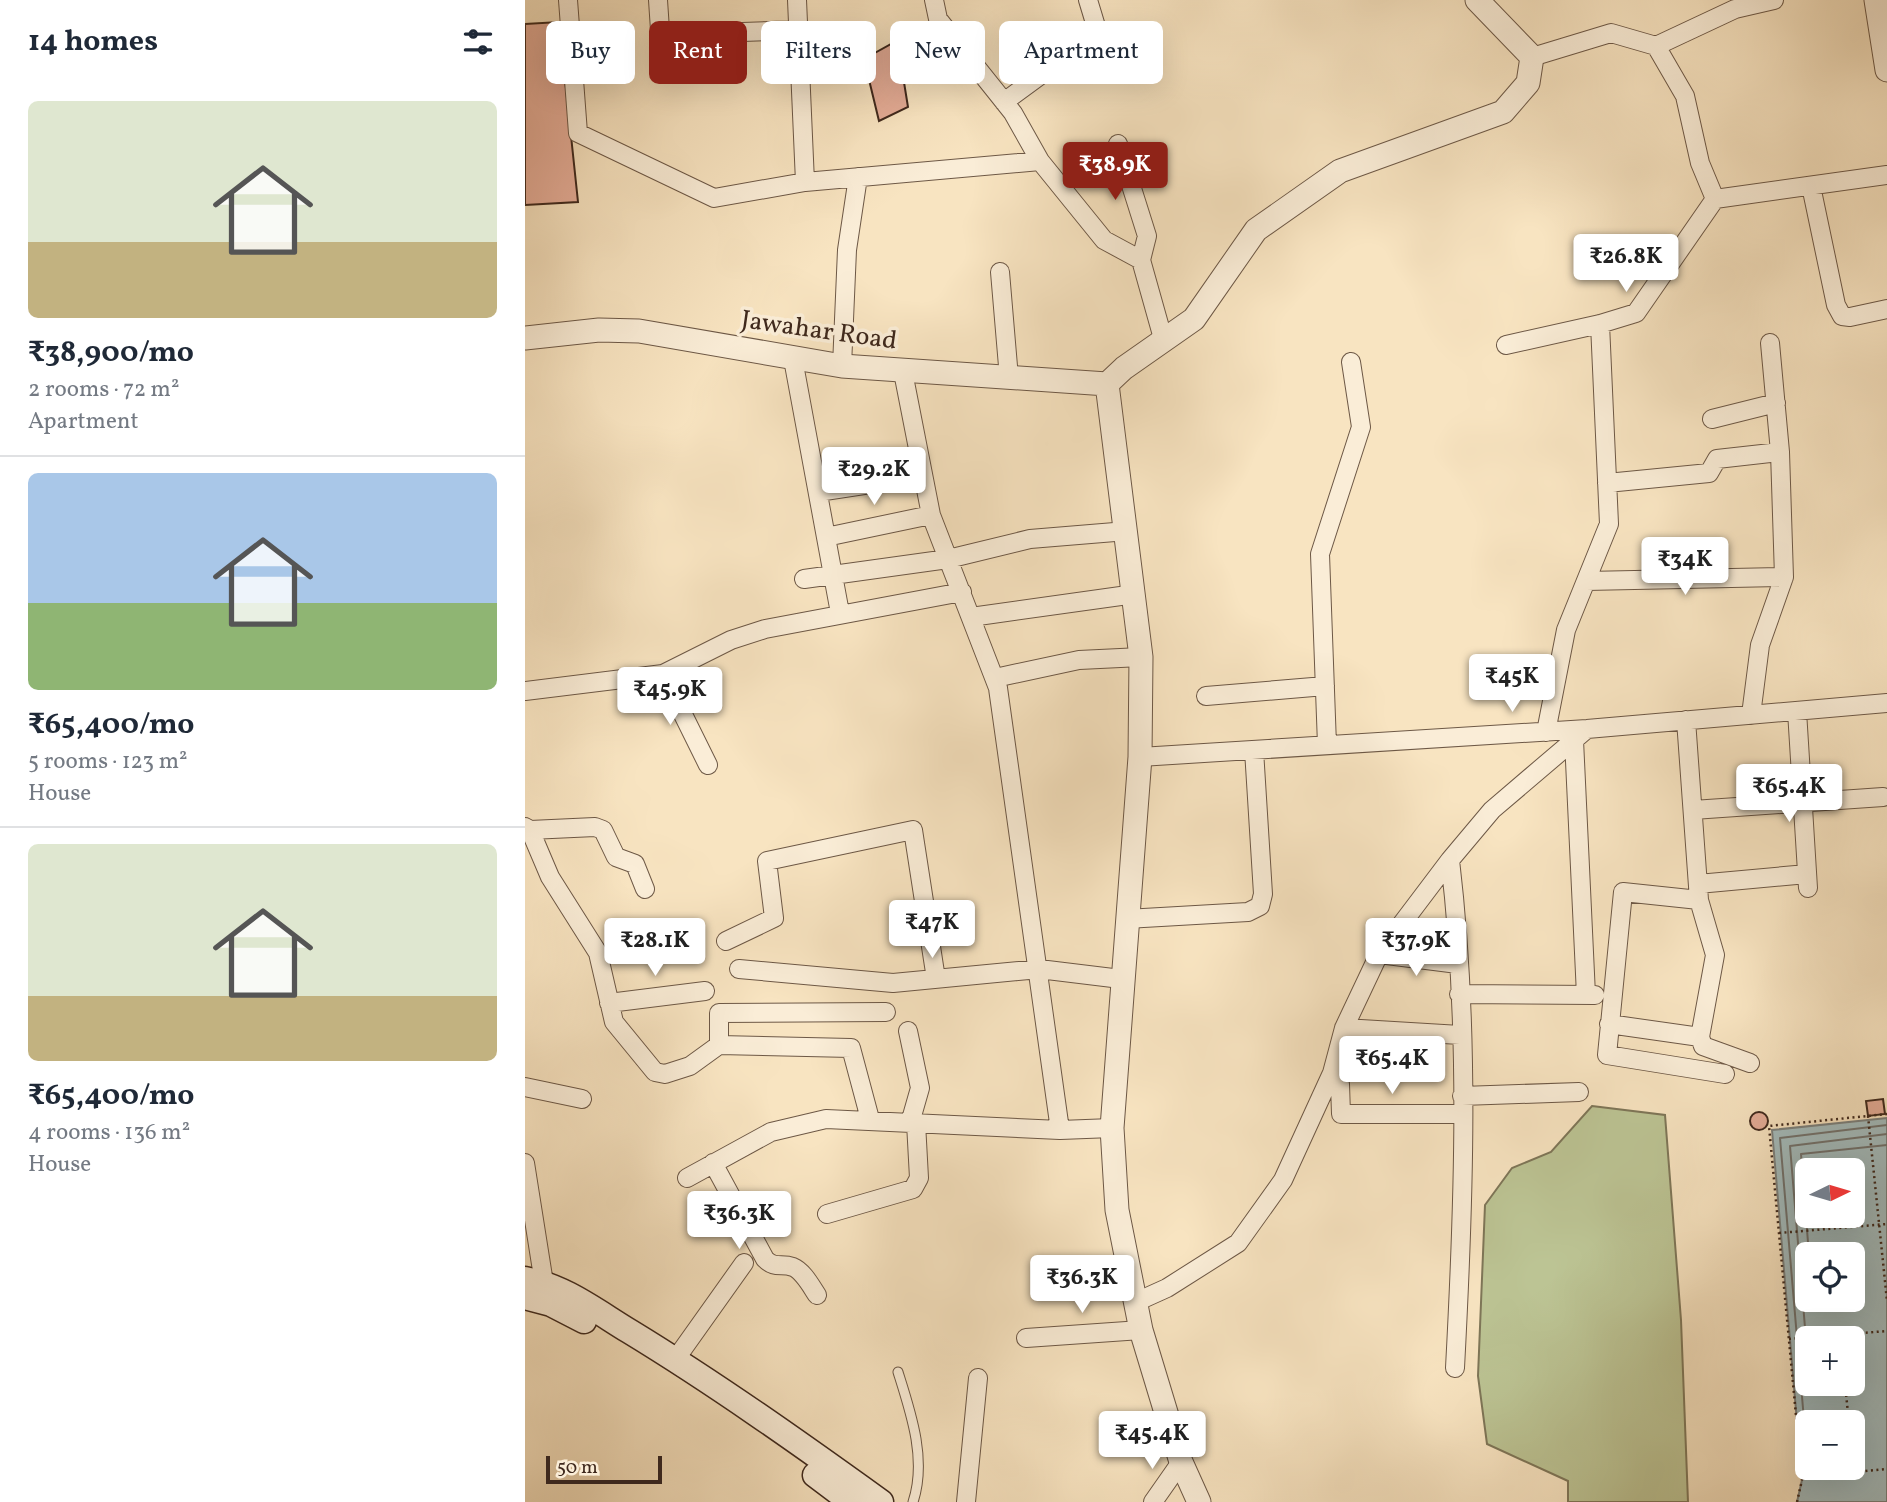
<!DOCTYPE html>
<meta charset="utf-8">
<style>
:root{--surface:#fff;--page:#f6f6f7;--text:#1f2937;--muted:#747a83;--line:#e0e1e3;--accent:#8f2418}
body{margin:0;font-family:Vollkorn,serif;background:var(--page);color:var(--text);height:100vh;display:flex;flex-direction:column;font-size:26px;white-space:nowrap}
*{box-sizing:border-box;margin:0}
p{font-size:23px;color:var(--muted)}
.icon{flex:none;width:38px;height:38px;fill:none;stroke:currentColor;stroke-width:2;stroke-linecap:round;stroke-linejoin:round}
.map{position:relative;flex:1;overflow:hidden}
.sheet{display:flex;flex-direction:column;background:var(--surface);width:525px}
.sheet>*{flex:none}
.guide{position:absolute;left:21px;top:21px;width:665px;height:63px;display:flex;gap:14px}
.needle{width:46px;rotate:85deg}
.tools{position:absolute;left:1270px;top:1158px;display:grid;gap:14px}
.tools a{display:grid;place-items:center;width:70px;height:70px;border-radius:10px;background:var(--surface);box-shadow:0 7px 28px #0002;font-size:35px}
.scale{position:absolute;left:21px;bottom:18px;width:116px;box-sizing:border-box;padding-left:7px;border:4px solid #3f291d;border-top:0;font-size:19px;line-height:24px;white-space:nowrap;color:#3f291d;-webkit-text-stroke:5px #faedd7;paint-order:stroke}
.price{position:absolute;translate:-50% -60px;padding:0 16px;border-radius:7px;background:#fff;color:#222;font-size:23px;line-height:46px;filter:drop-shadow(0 2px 4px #0008)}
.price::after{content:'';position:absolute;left:50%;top:42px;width:21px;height:16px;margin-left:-10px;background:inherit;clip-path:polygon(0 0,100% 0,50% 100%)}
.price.current{background:var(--accent);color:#fff}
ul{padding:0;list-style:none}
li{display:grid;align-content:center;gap:14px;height:371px;padding:0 28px}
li+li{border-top:2px solid var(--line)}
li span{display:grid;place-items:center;height:217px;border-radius:10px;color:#555}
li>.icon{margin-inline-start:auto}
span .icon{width:126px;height:126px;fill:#fffc;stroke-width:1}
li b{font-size:30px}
h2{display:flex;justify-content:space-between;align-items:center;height:84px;padding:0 28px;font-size:30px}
.tag{padding:0 24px;border-radius:10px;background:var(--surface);box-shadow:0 7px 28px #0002;font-size:24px;line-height:63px}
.tag.current{background:var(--accent);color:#fff}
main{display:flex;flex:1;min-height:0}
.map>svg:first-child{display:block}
.green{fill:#bcc494;stroke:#7e7658;stroke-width:2}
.water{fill:#a3bcbe;stroke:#7b817e;stroke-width:2;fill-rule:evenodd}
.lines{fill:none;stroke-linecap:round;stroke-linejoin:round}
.shore{stroke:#71726e;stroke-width:2}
.building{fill:#e5ad98;stroke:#3f291d;stroke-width:2}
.service-casing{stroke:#6d5846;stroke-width:11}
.minor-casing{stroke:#6d5846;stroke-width:20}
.tertiary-casing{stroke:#6d5846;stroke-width:25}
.secondary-casing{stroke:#3f291d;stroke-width:27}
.path{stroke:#3f291d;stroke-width:2.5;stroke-dasharray:2 3.5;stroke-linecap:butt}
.service{stroke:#faedd7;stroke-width:9}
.minor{stroke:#faedd7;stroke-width:18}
.tertiary{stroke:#faedd7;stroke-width:23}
.secondary{stroke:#faedd7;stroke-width:24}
.labels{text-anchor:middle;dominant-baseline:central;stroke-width:7;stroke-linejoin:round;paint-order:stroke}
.street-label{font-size:26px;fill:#3f291d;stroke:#faedd7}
</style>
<main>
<section class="sheet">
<h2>14 homes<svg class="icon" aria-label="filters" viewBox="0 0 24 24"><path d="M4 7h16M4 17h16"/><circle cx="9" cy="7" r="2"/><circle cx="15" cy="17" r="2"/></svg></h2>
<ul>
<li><span style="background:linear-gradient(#dfe7d0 65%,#c2b280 0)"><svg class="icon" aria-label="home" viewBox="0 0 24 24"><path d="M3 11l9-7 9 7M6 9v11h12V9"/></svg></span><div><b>₹38,900/mo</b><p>2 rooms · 72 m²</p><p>Apartment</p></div></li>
<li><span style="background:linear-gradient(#a9c7e8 60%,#8fb573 0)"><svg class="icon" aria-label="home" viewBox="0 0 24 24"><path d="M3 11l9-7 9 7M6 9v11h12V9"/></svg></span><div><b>₹65,400/mo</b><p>5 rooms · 123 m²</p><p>House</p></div></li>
<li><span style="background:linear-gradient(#dfe7d0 70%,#c2b280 0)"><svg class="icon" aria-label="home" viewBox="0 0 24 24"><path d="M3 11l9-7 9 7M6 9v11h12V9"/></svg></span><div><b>₹65,400/mo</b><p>4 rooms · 136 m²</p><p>House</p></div></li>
</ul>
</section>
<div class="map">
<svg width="1362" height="1502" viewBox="0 0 1362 1502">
<rect width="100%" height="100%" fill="#f8e4c1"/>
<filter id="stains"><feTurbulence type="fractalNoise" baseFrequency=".00286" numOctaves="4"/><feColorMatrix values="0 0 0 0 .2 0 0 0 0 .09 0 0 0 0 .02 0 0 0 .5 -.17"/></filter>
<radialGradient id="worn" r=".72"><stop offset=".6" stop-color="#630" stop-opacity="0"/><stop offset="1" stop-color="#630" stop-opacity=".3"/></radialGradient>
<path class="green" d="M1067,1106L1140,1115L1156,1320L1163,1502H1043V1481L962,1444L953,1376L960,1205L987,1168L1026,1152Z"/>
<path class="water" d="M1362,1118V1502H1272L1277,1480L1247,1130ZM1283,1171H1328V1216H1283ZM1283,1255H1328V1300H1283ZM1283,1339H1328V1384H1283ZM1283,1423H1328V1468H1283Z"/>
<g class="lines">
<path class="shore" d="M1284,1255L1276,1154L1362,1145
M1283,1364L1265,1146L1362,1134
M1283,1467L1255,1138L1362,1125"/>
</g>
<path class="building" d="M34,22L53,202L0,205V24Z
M395,28L408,62L377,70L383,107L354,121L339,59Z
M1358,1099L1360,1114L1343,1116L1341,1101Z
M1225 1121a9 9 0 1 1 18 0a9 9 0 1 1-18 0Z"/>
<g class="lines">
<g class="service-casing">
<path id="service" d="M373,1372C386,1413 402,1460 388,1502"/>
</g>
<g class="minor-casing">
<path id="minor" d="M43,0L53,133L189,198L280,182L515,161
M133,0L137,60
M272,0L280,182
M409,0L413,19L488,113L515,161L579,240L616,260L639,342
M188,33L273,30
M1131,46L1210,9L1249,0
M1007,57L1086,33L1131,46L1160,96L1175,163L1190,199L1362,175
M479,102L573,33L563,0
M593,144L622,236L616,260
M1286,186L1311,305L1317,316L1325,317L1362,309
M475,272L484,378
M981,345L1075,324L1111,313L1190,199
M268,359L315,613
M317,366L322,250L333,177
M378,372L406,515L473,688L535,1130
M1187,419L1251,403
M1082,483L1184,473L1192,459L1255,452
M293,492L398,476
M301,537L406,515
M279,579L423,559L505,539L602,531
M1061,581L1259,577
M446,617L610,594
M138,674L183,765
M470,678L554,660L616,657
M0,691L138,674L206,640L240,629L437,592
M681,696L800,686
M1272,711L1283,888
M1226,715L1235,645L1259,577L1255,452L1245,343
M1161,720L1174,900L1190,955L1175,1037
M1021,732L1041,630L1084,524L1075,324
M1049,740L1061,995
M802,745L795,554L836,427L826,362
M615,757L1062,729L1362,703
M1168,810L1358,797
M0,827L5,830L25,877L73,953L89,1022L130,1072L140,1074L165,1066L194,1045L326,1048L345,1119
M5,830L70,827L78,830L91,857L110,864L120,889
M925,860C945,1028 939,1199 930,1368
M1173,884L1282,874
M1174,900L1098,892L1082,1055L1200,1074
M601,919L723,912L735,906L738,894L729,750
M201,941L249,918L242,861L388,830L411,979
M854,954L933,964
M214,969L368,983L514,969L596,979
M934,994L1070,995
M84,1003L180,991
M1084,1024L1175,1037L1178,1046L1225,1063
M819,1028L935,1035
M383,1031L395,1088L385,1123
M194,1045V1013L361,1012
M807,1073L815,1084L816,1114H938
M0,1087L57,1099
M937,1096L1054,1092
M0,1163L19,1283
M188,1163L240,1259C250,1269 256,1263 268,1267C278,1271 286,1286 292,1295
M162,1178L246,1132L301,1119L535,1130L587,1128
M302,1214L388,1189L394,1178L391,1123
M611,1302L642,1288L713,1243L758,1180L807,1073L819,1028L854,954L925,860L967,810L1062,729
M501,1338L616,1330
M150,1360L219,1263
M441,1502L453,1378
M628,1502L656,1462"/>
</g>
<g class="tertiary-casing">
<path id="tertiary" d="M1351,0L1362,70
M0,338L74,330L114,331L317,366L582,384
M674,1502L656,1462L616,1330L592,1210L587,1128L615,757L616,657L582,384L599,368L669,319L731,230L815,171L978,112L1003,83L1007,57L952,0"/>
</g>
<g class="secondary-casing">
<path id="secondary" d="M0,1279C39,1286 71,1311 104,1331C191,1384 274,1443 356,1502
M0,1297L26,1304L59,1321
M290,1475L326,1502"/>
</g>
<path class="path" d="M1343,1116L1362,1301
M1254,1233L1362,1224
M1264,1339L1362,1331
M1320,1384L1324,1423
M1328,1468V1472L1362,1469
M1272,1502L1277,1480L1244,1126L1362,1114"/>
<use href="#service" class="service"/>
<use href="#minor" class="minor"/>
<use href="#tertiary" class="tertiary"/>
<use href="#secondary" class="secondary"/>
</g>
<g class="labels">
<g class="street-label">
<text transform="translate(294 331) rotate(8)">Jawahar Road</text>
</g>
</g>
<rect width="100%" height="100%" filter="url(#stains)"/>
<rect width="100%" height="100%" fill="url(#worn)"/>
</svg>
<div class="tools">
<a><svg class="needle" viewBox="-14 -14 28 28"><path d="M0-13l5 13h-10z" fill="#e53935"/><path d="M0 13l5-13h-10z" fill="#747a83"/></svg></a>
<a><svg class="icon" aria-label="locate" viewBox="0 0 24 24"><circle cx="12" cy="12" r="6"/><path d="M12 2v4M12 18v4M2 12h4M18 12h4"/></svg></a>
<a>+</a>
<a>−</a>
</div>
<div class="scale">50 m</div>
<b class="price current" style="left:590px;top:202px">₹38.9K</b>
<b class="price" style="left:1101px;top:294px">₹26.8K</b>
<b class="price" style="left:349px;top:507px">₹29.2K</b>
<b class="price" style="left:1160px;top:597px">₹34K</b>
<b class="price" style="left:987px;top:714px">₹45K</b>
<b class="price" style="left:145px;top:727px">₹45.9K</b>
<b class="price" style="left:1264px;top:824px">₹65.4K</b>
<b class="price" style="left:407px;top:960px">₹47K</b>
<b class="price" style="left:130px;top:978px">₹28.1K</b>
<b class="price" style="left:891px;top:978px">₹37.9K</b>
<b class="price" style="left:867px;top:1096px">₹65.4K</b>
<b class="price" style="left:214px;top:1251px">₹36.3K</b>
<b class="price" style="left:557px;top:1315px">₹36.3K</b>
<b class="price" style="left:627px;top:1471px">₹45.4K</b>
<div class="guide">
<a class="tag">Buy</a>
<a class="tag current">Rent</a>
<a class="tag">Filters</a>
<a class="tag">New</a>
<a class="tag">Apartment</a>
</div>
</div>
</main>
